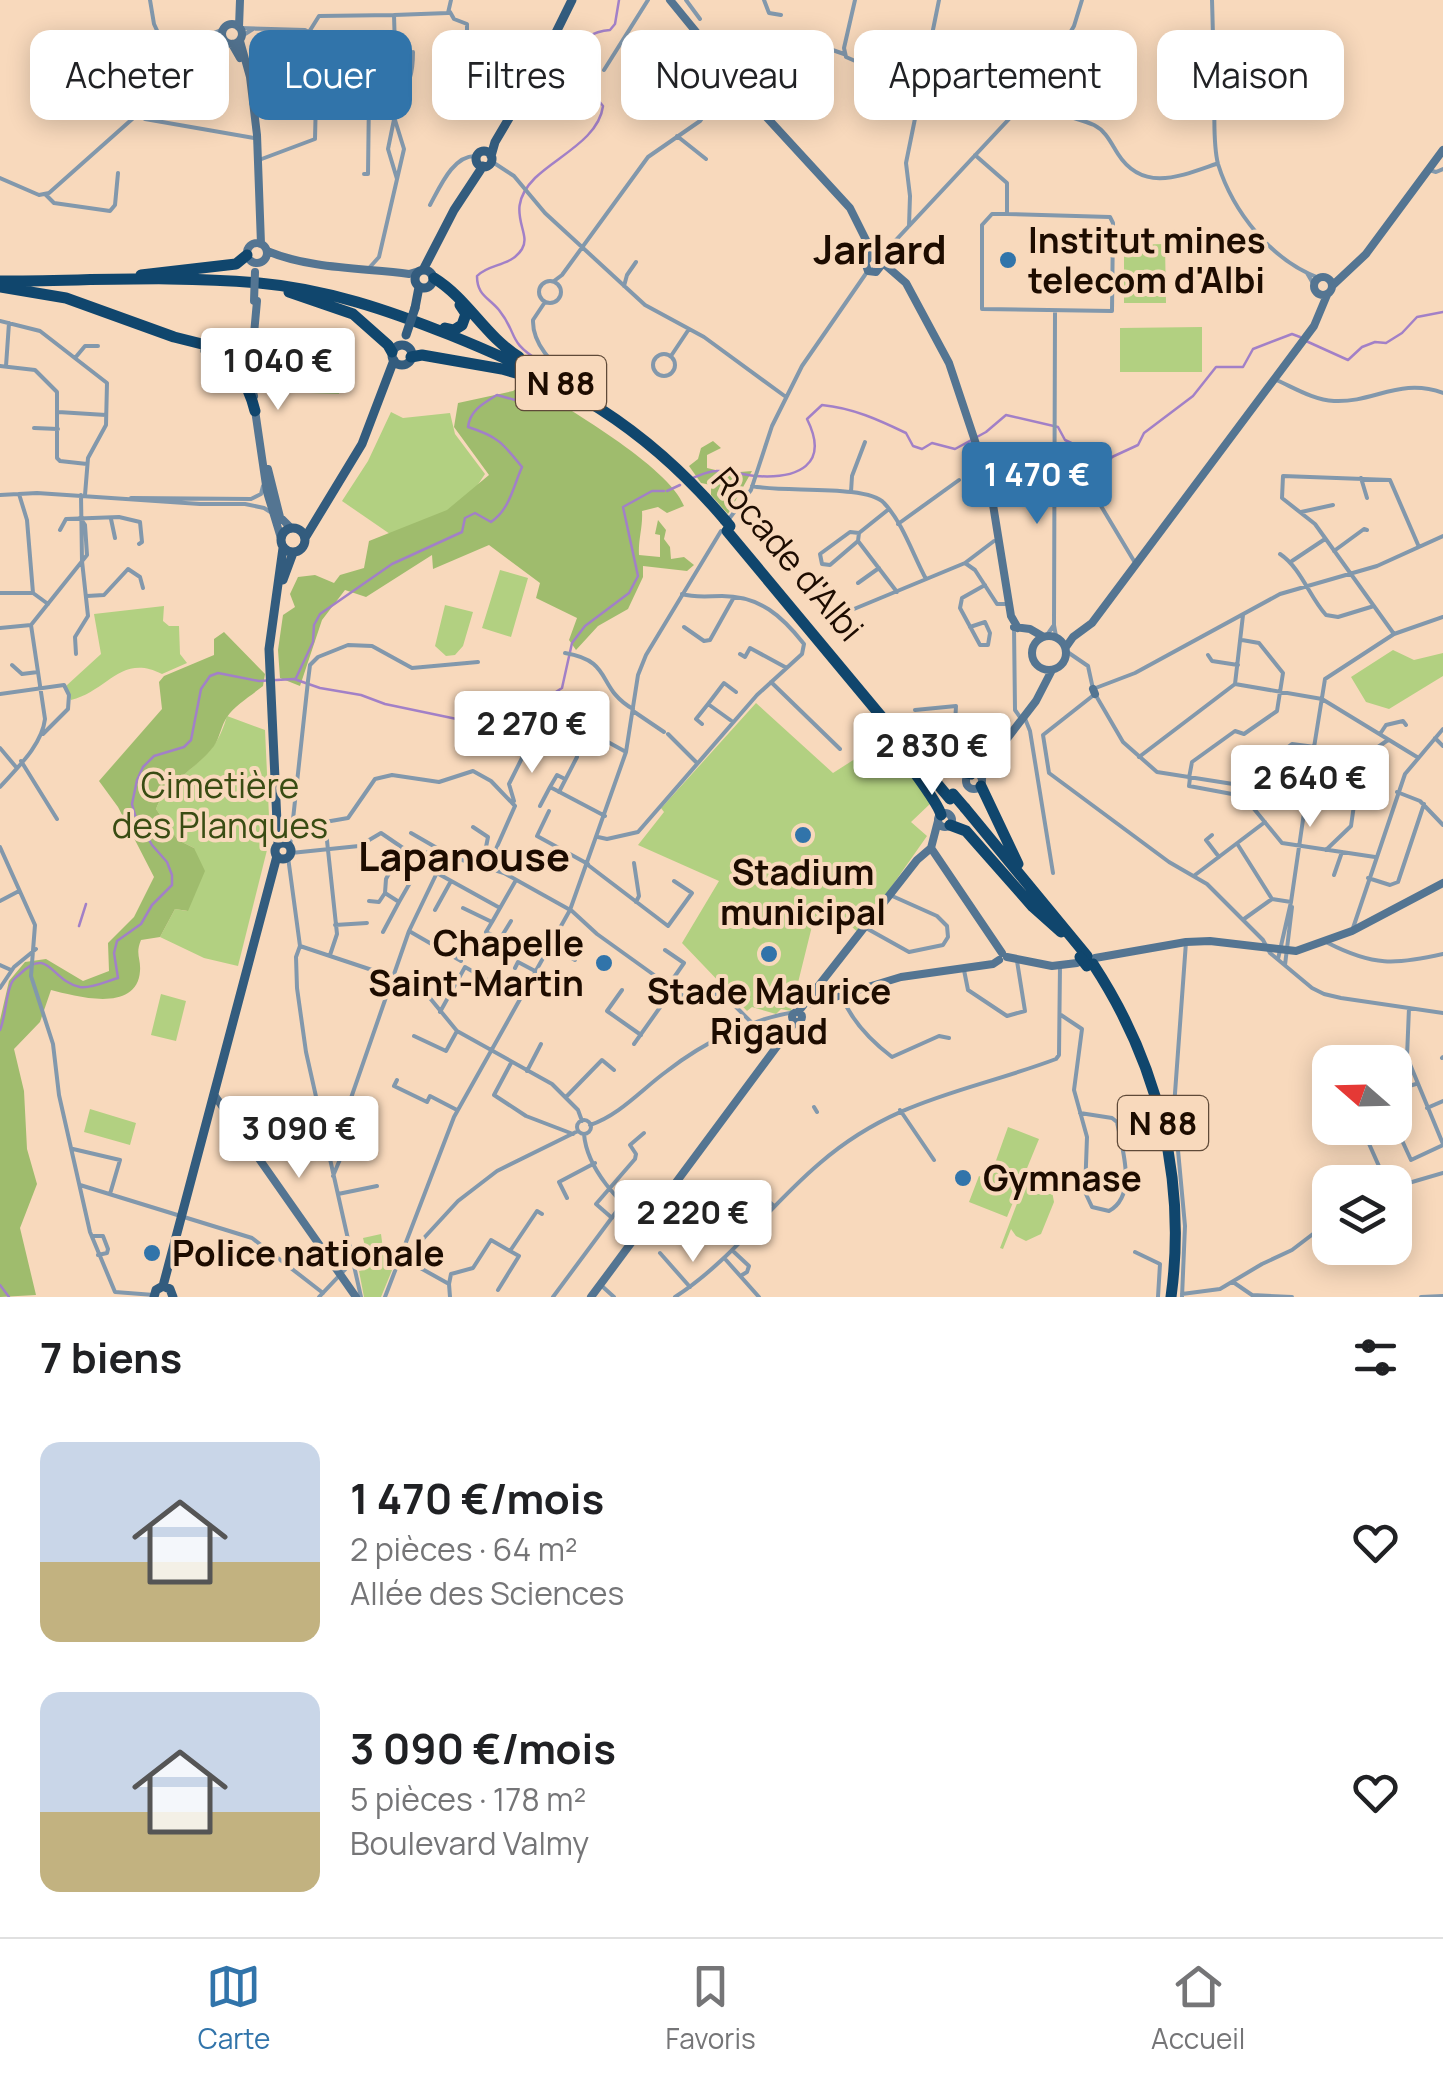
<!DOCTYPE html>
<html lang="fr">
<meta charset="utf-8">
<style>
:root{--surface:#fff;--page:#f2f2f2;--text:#202124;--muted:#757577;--line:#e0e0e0;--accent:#3174aa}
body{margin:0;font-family:Manrope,sans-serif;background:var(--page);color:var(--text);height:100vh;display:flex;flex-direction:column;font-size:38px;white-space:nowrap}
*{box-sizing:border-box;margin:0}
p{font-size:32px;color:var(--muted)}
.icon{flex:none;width:55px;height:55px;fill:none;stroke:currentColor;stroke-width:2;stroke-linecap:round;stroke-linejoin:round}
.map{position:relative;height:1297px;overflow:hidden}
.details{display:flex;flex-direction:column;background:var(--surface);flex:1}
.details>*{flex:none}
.top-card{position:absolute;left:30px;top:30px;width:1385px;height:90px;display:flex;gap:20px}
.needle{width:65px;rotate:290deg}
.fabs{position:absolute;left:1312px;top:1045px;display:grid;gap:20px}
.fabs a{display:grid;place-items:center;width:100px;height:100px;border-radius:20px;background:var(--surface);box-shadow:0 5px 25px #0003;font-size:50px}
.price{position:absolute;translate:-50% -85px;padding:0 22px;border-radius:10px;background:#fff;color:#222;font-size:32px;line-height:65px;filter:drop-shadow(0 2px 5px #0008)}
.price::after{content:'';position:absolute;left:50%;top:60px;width:30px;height:22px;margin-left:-15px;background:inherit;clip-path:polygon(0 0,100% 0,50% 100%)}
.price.active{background:var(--accent);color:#fff}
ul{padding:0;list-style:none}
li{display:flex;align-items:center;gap:30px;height:250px;padding:0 40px}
li span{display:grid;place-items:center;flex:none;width:280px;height:200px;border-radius:20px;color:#555}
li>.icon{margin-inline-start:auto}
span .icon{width:120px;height:120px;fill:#fffc;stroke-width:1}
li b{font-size:42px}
h2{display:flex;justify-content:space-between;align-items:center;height:120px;padding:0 40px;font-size:42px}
.pill{padding:0 35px;border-radius:20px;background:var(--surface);box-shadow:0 5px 25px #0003;font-size:35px;line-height:90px}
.pill.active{background:var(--accent);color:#fff}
.tabs{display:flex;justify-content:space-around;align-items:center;height:140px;border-top:2px solid var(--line);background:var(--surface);font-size:28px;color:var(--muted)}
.tabs a{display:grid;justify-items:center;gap:5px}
.tabs .active{color:var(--accent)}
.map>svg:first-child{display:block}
.green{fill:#b2d081}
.forest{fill:#9fbc6d}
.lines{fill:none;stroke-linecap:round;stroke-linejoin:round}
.stream{stroke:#a280c7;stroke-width:2.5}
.street{stroke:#8298ac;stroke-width:4}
.secondary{stroke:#547592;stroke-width:8}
.primary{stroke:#335c7e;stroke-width:9}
.highway{stroke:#10466d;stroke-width:11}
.secondary-bridge{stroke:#547592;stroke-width:8}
.primary-bridge{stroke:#335c7e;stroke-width:9}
.highway-bridge{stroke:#10466d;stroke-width:11}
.poi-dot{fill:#3174aa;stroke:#f8d9bc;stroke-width:4}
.labels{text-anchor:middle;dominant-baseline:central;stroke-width:8;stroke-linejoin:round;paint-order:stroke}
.shield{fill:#f8d9bc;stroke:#5f4a38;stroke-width:2.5}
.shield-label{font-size:32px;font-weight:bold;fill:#1d0c00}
.poi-label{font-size:35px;font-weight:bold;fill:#1d0c00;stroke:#f8d9bc;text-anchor:start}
.street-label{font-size:35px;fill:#1d0c00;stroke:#f8d9bc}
.park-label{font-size:35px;fill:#394c13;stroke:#f8d9bc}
.quarter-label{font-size:40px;font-weight:bold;fill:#1d0c00;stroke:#f8d9bc}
</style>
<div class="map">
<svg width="1443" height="1297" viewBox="0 0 1443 1297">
<rect width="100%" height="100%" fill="#f8d9bc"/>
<path class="green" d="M1165,244L1166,303H1124V245Z
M1202,327V372H1120V328Z
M282,354L340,356L339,394L281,392Z
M391,412L403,418L450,413L455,434L485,474L463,507L390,534L342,501L368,461Z
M500,570L528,578L511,637L482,628Z
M445,605L473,612L463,646L455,655L446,656L435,646Z
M164,606L163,621L169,626H179L180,654L187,663L162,674C121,653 108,691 71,700L66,686L101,654L94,614Z
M1393,650L1414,660L1443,653V676L1389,709L1366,702L1351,677Z
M756,703L833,773L883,741L932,802L911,822L927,836L859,933L828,907L814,918L791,1011L781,1009L776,1014L752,1007L747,1011L682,943L719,881L638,845L664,812L661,808L664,805Z
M227,716L265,730L270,838L238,966L204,958L160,937L175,909L187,911L194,848L178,840L156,809C167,781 197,769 214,745C220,737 224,726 227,716Z
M161,994L186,1001L176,1041L151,1035Z
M90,1109L136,1123L130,1145L84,1132Z
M1008,1127L1039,1139L1007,1217L969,1202L979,1176L989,1180Z
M1028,1175L1031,1176L1029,1182L1042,1180L1051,1186L1054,1202L1041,1234L1026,1241L1016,1236L1011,1229L1003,1249L1000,1248Z
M381,1234L385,1264L395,1263L381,1297H364L359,1271L370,1267L363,1238Z"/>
<path class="forest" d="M525,382C563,406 669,466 684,506L667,513L658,507L642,511C643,527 638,540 639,555L660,557V535L655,534L658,520L666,530L664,539L670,547L671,559L684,557L694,565L687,571L643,566V577L628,609L598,626L576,650L569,640L577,618L536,598L540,583L489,545L433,569L432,555L366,597L345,590L322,620L300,686L280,678L278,650L283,615L295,607L290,594L298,577L315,575L334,583L340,575L364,568L369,541L447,510L489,475L454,427L458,403L513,391Z
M713,441L721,448L707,455V468L728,473L752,471L728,514L711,495V485L701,483L689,466L698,459L701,448Z
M224,632L265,674L263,686C252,695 235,705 227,717C221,726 220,737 214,746C197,769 167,781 156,809L178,840L194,848L205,871L188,911L175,909L160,937L141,940C135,954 141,958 140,971C137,1014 75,996 51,990L40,1022L14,1049L24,1091L27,1149L37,1184L20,1228L36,1295L0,1297V1020L9,981L25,962L46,959L83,981L109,971L108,943L134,917L154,877L118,807L99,781L162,709L159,682L164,676L214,655V639Z"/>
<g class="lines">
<path class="stream" d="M1306,341L1348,360L1362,347L1375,342L1386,343L1402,333L1417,317L1443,312
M541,362C506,341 519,335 499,310C488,297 477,295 477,276C489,263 511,267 522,249C533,232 502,211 535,178C556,157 599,139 603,106C588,90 583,70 569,55C576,41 594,31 610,30L615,24L619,0
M693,478C701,475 708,471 716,471C729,470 743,475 756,476C798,479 830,465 807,419L822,405C853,408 879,420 906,433L913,446L922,449L932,443L955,449L986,432L1006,415L1058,427L1065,440L1090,452L1092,464L1086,471L1092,477L1099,475L1112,457L1138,445L1144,433L1193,396L1216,367H1243L1253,349L1292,334L1300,337
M667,491L680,485
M296,678L313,642L314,625L320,614L392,564L462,532L465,518L475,513L491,522C510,509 513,487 522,467C503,443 497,436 468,427C470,410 484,403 497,395L526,403L536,388
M79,926L86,904
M0,1030C6,1015 5,999 11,984C15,976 15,979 21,973C49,946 51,981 80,987C91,989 107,981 118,978L114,953L117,941L141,924L152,905L172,885V875L167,862L152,845L135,815L132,804L137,780L143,767L154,756L184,747L191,740L201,689L210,676L218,673L259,681L294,679L320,688L361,695L385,704L471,722L488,732H496L524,697H548L562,688L572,643L585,626L629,593L638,576L623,507L652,491H664
M0,1285L9,1297"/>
<path class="street" d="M150,0L154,24L160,37
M686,0L700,19
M764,0L769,13L781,15
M855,0L844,48L846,57L920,89L989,103L1013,115
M1212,0C1213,34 1214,68 1214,102C1215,122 1213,144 1218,164C1233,212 1271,260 1319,278
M450,12L454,19L467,24V40
M394,15L448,13L451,0
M240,28L305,30L346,51L395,49L394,15L319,16L309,32
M270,30L273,61L278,64L332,63L338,49
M781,32L844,54
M242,36L253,29
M156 43a6 6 0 1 1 12 0a6 6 0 1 1-12 0Z
M205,37L223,29
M168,43L203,38L225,40
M604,70L648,0
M1033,93C1047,115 1071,115 1094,125C1106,131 1111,143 1118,154C1143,193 1181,176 1216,164
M283,97L315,98
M395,101C410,87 413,72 413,52
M140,112L157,96L160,49
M677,136L706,159
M975,155L1007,183V214L1110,217L1113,223L1112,311L982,309V225L992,214H1007
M259,160L315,139L316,97L388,96L397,105L388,149L397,179
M491,161L514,176L545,213L645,305L704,337L786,397
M1429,170L1436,172L1443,169
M364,174H368L369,96
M0,178L39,195L49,193L139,113L145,119L254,138
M45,194L54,203L110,211L115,205L118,173
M430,205C440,187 453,155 476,156
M909,226L910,196L906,163L939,0
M880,257L1037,89L1074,26L1082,0
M370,267L379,257L404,149L395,120
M1307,273L1314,285
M539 292a11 11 0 1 1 22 0a11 11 0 1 1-22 0Z
M554,281L562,275L648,157L700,121L731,76
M624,286L627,275L636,262
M545,302L533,320C532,347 558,368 576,385
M0,321L40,331L107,383L106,425L88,458L85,495
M653 365a11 11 0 1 1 22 0a11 11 0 1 1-22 0Z
M671,356L689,329
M75,358L85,346H98
M0,366L35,370L57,392V458L60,461L87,464
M6,366L9,323
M1274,379C1293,387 1313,400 1334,401C1374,403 1400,377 1443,393
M58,412L106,415
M34,428L58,429
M1361,478L1367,498
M752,486C781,493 867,484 884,503C903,523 913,555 926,579
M851,492L852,476L865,442
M19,494L27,520L33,593L48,604
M0,495L37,493L200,504H245L264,508L272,513
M131,498L251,499L261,494L263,486
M1098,501L1134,561
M1301,512L1333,505
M111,519L115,538
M729,519L751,490L772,426L802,366L867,272
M898,524L959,480
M60,530L66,519L119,517L140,522L142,542L139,544
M859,533L858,541L830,565L822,564L820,554L850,532L859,533L889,509
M858,541L897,592
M1334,551L1364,529L1367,530
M1280,554C1301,568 1309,596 1326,615L1338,617L1374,606
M1292,561L1325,539
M965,563L975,570L997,604H1009
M858,583L879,568
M0,593H33
M87,596L104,595L128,569L140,577L143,588
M854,609L965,563L994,541
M1054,625L1055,313
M684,627L704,641L710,640L734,597
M970,627L985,622L990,633L988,645H980L960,608L962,598L985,585
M1014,627L1015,710L1022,720
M0,628L31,625L87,555L85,525L80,518
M1394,634L1315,524L1282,498L1283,476L1390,480L1419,547
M1047,635L1054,625L1056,636
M1066,651L1088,666L1093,689L1135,673L1280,594L1377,566L1443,536
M565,653C614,661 596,688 633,709
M76,654L75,637L88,616L82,561L81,495
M740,654L745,657L750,648L785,667
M1208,655L1212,661L1238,665
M12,665L22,674L38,672
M771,682L840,749
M1235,684L1322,699L1417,757
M0,694L64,685L69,695L68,709L43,734
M708,704L724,683L736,692
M915,710L956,706L954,741L992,757
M633,711L664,732
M1024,716L1030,731L1053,873
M702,724L696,719L708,704L733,722
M588,731L626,752
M668,734L696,762
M1380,734L1386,725L1403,721L1406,725
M1435,738L1443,746
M543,740L548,741L547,748L541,746Z
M0,748L16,767
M1139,757L1235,684L1243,615
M21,761L57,819
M1189,778L1192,762L1235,731L1244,734L1277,711L1283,673L1259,643L1242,640
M1190,778L1189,786L1232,794L1239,803L1250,804
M1253,785L1255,772L1292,744L1368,754L1388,740
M1254,785L1257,787L1255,790L1252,788Z
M1257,786L1260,768
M0,787C17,768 42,745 45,719L31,625
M550,787L557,775L565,779
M1252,787L1157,772L1123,742L1095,694L1043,735L1049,773L1169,862L1207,884L1263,940L1270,953L1312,988L1324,994L1341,998L1443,1013
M1257,788L1301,794
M1304,790L1310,793L1306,799L1301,796Z
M1307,791L1325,679L1394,634L1443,617
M559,792L577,757
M1397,792L1420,801L1443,825
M514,801L509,784L525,752L540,743
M1250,804L1282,843L1375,857
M540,806L550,787L605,816
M549,811L537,836L588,864
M473,827L488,837L486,847L493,850
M411,833L437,848L436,854
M1212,835L1206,840L1219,857
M598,837L607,839L638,832L757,695L802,654L804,644C782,616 760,596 722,596C709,596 695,598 682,594
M1238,845L1272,899L1291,902
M0,847L35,925L31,976L53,1044L59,1095L90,1232L115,1292L154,1295
M290,847L308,681L310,665L318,657L348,645L372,646L412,668L478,662
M403,848L459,859L504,873L572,911L597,934L693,1003L721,992L752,1023
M1326,850L1351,826L1357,784L1354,780
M291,853L359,846L381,833L403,848
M288,857L300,946L296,957L297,988L306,1052L361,1297
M634,863L639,896L636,902
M588,865L668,926L692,893L674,881
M488,867L515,806
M435,872L500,908
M1195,875L1265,822
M1334,875L1342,852
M1368,878L1390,885L1398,882L1424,804
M385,893L399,902L411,881
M0,901L19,891
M369,901L379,902L385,893L386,879L403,848
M463,908L492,922L516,880
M435,910L451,881
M1244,919L1272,899
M492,922L486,932L500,939L511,921
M335,925L367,923
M866,928L909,952L943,945L948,937L947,926L937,916L890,895
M409,931L461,961
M1352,931L1405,774L1443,729
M383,932L399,902
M1328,943C1373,966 1395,965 1443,954
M550,945L575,960
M300,946L420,986L457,1031L552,1084L578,1110L582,1121
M665,950L684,963L668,986
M330,955L337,934L325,822L348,818L375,779L392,775L439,782L473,771L491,781L515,806
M1278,959L1291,902L1306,799
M0,965L11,970
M1285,965L1292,907
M515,968L518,962L535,971
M964,970L968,990L1007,1016L1025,1011L1017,961
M0,988L14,967L36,949
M622,990L607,1011L641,1035
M841,995C851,1020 871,1041 892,1057L939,1036L949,1038
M1409,1008L1407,1057L1443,1144
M440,1012L465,967L486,979
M1061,1015L1082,1029L1074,1090L1087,1137L1085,1192L1092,1207L1109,1211C1138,1195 1122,1149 1117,1122L1112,1118L1080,1113
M414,1036L446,1051L457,1031
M634,1044L673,989
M1442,1058L1443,1057
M511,1063L494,1095L526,1116L573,1134
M527,1071L541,1044
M397,1080L394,1086L427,1102L430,1096L457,1110
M1395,1090L1416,1084
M566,1097L602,1060L614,1070
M814,1107L817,1112
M1427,1108L1443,1101
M900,1110L934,1160
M577 1127a7 7 0 1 1 14 0a7 7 0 1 1-14 0Z
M590,1125C620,1115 642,1089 667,1071C703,1043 750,1019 795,1012
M1395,1125L1411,1160L1443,1145
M1362,1128L1386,1182
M584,1134C587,1170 619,1201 644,1224
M73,1149L120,1160L110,1194
M333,1176L346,1145L351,1098L409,931L444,858
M80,1185L252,1238L323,1293
M1395,1187L1443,1173
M338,1194L377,1186
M567,1198L559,1182L595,1163
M743,1198L753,1187L774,1206
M612,1218L596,1204L635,1159L636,1154L630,1145L644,1133
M92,1236H103L108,1249L107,1253L98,1255
M734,1252L749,1266L747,1272L742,1275
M1135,1252L1160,1264L1158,1297
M660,1253L690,1287
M406,1260L449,1284
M726,1260L759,1297
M399,1265L458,1201L497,1171L578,1131
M1233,1282L1252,1295L1292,1297
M449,1284L451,1274L473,1268L491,1240L510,1251L537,1211L542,1214
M449,1284L450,1297
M603,1287L614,1297
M498,1290L519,1256L510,1251
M1182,1294L1220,1289L1262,1264L1292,1250L1330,1221
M319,1297L354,1260
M385,1297L454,1117L570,910L626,752L638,675L646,655L721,531
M553,1297L622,1204
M675,1297C732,1260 768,1207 820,1163C895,1098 968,1092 1056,1059L1059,1055L1060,966
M1182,1297L1185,1226L1174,1107L1186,942
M1421,1297L1443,1296"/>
<path class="secondary" d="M670,0L759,109L850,208L873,254L880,257L883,263L906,283L949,363L990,486L1011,616L1018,628
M222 34a10 10 0 1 1 20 0a10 10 0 1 1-20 0Z
M239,27L240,0
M240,41L250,77L257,135L261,244
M232,44L240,58
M247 253a10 10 0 1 1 20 0a10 10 0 1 1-20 0Z
M267,251C310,269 363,268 409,274L419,271
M873,254L865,262L868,271L876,272L883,263
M1314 286a9 9 0 1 1 18 0a9 9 0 1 1-18 0Z
M1333,285L1366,254L1443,150
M253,345L257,301
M239,365L246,366L255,359V348L250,343L237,344L232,356C235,364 243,366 248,372L254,396
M255,410L267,492L281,538
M268,469L280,517L291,528
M1014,627L1030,629L1042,636
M1032 653a17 17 0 1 1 34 0a17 17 0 1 1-34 0Z
M1066,647L1073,637L1092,623L1314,326L1327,295
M1093,689L1095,694
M966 781a8 8 0 1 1 16 0a8 8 0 1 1-16 0Z
M982,778L986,766L1036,701L1052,670
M938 820a7 7 0 1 1 14 0a7 7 0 1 1-14 0Z
M931,848L1002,953
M1007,957L1052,966L1077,963
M1095,958L1186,942L1210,941L1296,951L1352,931L1443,883
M812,1004L901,977L993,964L999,960
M792 1017a5 5 0 1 1 10 0a5 5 0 1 1-10 0Z
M798,1012L917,860L931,848L938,821
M215,1096L356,1297
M591,1297L795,1022"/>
<path class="primary" d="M476 159a8 8 0 1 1 16 0a8 8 0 1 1-16 0Z
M491,156L495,142L537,71L572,0
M415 279a9 9 0 1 1 18 0a9 9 0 1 1-18 0Z
M423,270L454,210L483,166
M415,308L419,287
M392 355a10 10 0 1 1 20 0a10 10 0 1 1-20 0Z
M281 540a12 12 0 1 1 24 0a12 12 0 1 1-24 0Z
M305,538L362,444L394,360
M283,580L293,553
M275 851a8 8 0 1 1 16 0a8 8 0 1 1-16 0Z
M278,844L269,649L283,548
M163,1286L277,856
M154,1297L156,1290L163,1286L170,1289L173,1297"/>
<path class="highway" d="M141,275L236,264L247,255
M434,278C468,299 485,336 519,357
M0,281C86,281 174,275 259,283C326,289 388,310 450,335C564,381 644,424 725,520
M0,287L66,298L174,337L222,349L232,356
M289,292L353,314L388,345L392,352
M445,328L454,330L462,325L466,314L460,305
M206,351C234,363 248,382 255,411
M411,357L422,355L502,369L544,381
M727,531L950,799
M880,725C892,744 938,800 941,815
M900,730L958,771L971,774
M981,786L1018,864
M965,808L1087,956
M950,825L966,831L1033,907L1061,932
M1093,964C1158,1063 1187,1179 1171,1297"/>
<path class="secondary-bridge" d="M254,301L255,272"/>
<path class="primary-bridge" d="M406,335L415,308"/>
<path class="highway-bridge" d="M725,520L730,526
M953,794L965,808
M1080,957L1087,966"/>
</g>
<g class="poi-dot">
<circle cx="1008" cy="260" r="10"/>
<circle cx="803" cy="835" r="10"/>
<circle cx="769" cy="954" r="10"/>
<circle cx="604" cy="963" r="10"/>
<circle cx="963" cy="1178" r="10"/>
<circle cx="152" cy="1253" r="10"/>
</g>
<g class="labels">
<g class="shield">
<rect x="516" y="356" width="90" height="54" rx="8"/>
<rect x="1118" y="1096" width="90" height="54" rx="8"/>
</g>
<g class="shield-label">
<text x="561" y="383">N 88</text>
<text x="1163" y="1123">N 88</text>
</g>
<g class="poi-label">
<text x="1028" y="240">Institut mines<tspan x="1028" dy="40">telecom d'Albi</tspan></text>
<text x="803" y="872" text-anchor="middle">Stadium<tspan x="803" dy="40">municipal</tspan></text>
<text x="584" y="943" text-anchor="end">Chapelle<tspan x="584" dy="40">Saint-Martin</tspan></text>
<text x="769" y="991" text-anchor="middle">Stade Maurice<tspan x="769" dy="40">Rigaud</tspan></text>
<text x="983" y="1178">Gymnase</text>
<text x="172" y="1253">Police nationale</text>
</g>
<g class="street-label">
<text transform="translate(788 554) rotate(50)">Rocade d'Albi</text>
</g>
<g class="park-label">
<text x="220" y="785">Cimetière<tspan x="220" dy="40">des Planques</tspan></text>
</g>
<g class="quarter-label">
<text x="880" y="248">Jarlard</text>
<text x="464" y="855">Lapanouse</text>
</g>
</g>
</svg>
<div class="fabs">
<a><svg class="needle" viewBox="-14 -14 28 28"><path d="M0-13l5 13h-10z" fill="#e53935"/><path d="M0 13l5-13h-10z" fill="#757577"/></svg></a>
<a><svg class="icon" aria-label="layers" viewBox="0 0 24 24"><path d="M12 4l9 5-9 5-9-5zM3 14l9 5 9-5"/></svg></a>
</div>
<b class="price" style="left:278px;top:413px">1 040 €</b>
<b class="price active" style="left:1037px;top:527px">1 470 €</b>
<b class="price" style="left:532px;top:776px">2 270 €</b>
<b class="price" style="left:932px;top:798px">2 830 €</b>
<b class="price" style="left:1310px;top:830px">2 640 €</b>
<b class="price" style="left:299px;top:1181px">3 090 €</b>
<b class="price" style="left:693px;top:1265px">2 220 €</b>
<div class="top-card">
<a class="pill">Acheter</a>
<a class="pill active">Louer</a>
<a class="pill">Filtres</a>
<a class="pill">Nouveau</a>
<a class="pill">Appartement</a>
<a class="pill">Maison</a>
</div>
</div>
<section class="details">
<h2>7 biens<svg class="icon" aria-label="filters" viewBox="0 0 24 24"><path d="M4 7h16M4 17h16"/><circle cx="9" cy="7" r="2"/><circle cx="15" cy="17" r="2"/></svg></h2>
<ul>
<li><span style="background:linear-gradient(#c9d6e8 60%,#c2b280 0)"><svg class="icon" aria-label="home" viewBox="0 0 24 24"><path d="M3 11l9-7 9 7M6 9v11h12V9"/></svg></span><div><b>1 470 €/mois</b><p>2 pièces · 64 m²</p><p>Allée des Sciences</p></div><svg class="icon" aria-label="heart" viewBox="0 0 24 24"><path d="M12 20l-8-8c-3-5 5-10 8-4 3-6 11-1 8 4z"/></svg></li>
<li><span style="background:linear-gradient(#c9d6e8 60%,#c2b280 0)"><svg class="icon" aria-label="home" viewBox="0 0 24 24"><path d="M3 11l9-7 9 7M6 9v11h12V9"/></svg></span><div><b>3 090 €/mois</b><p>5 pièces · 178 m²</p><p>Boulevard Valmy</p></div><svg class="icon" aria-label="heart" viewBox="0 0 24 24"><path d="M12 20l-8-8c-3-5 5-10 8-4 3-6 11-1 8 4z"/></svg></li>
</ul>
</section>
<nav class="tabs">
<a class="active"><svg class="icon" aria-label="map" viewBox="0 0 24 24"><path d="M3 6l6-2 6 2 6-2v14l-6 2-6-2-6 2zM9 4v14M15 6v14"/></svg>Carte</a>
<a><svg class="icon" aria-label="saved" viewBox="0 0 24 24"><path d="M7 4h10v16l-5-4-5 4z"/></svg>Favoris</a>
<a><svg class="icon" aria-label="home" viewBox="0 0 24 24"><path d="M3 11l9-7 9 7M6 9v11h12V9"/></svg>Accueil</a>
</nav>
